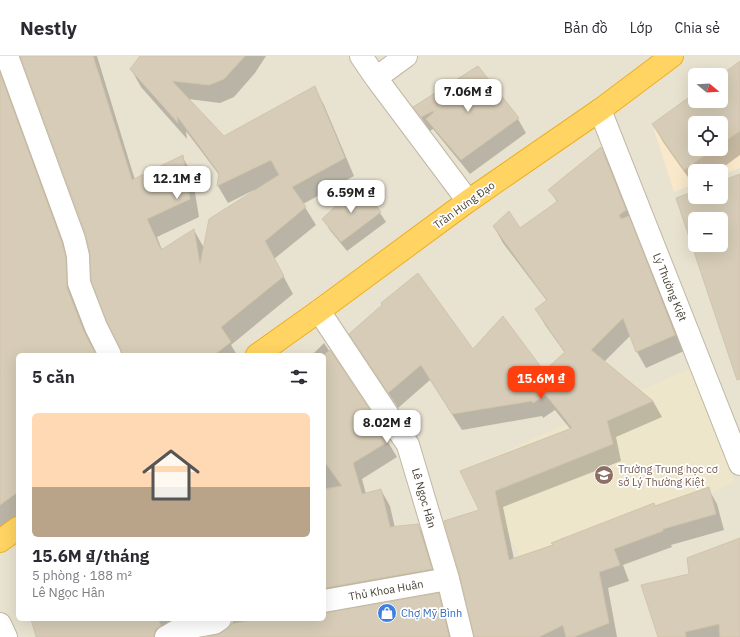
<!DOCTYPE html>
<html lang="vi">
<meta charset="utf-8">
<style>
:root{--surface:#fff;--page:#f7f7f7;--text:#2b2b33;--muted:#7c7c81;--line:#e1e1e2;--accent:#ff400e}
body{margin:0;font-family:"IBM Plex Sans",sans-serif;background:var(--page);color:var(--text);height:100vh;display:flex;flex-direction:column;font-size:15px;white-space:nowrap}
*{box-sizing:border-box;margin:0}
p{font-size:13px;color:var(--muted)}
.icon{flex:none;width:22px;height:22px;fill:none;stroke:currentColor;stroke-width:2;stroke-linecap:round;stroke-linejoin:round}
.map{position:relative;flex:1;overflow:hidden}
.sheet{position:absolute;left:16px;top:297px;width:310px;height:268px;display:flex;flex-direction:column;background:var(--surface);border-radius:6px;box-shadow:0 4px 16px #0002}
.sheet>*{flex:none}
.needle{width:26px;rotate:108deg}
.buttons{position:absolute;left:688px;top:12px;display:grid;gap:8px}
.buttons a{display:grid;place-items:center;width:40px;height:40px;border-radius:6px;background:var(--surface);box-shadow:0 4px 16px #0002;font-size:20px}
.price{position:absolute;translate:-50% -34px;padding:0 9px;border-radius:8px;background:#fff;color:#222;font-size:13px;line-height:26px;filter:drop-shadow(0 1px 2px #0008)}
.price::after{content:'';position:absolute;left:50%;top:24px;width:12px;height:9px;margin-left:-6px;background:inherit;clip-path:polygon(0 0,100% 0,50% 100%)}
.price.selected{background:var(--accent);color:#fff}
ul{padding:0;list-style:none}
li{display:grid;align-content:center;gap:8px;height:212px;padding:0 16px}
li+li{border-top:1px solid var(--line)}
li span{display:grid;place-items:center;height:124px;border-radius:6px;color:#555}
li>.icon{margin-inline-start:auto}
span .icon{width:72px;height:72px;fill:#fffc;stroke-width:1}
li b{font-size:17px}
h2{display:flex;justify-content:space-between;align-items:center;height:48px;padding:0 16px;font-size:17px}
header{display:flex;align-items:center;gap:24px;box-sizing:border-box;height:56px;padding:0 20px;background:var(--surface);border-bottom:1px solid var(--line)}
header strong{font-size:19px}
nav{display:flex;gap:22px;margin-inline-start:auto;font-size:14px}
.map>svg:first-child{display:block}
.residential{fill:#e8e2d0;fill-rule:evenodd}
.commercial{fill:#f9e8ca;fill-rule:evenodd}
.education{fill:#eee6cb}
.shadow{fill:#0003;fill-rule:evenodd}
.building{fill:#d6ccb7;stroke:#d2c4a9;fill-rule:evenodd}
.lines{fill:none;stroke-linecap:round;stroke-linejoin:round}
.minor-casing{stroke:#c0b8a4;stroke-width:24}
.highway-casing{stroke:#eeaf22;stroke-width:24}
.minor{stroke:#fff;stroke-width:22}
.highway{stroke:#ffd462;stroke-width:22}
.labels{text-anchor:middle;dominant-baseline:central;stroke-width:3.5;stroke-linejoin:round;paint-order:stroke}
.street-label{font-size:11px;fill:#463f32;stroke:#fff}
.education-label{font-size:11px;fill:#785e54;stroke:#fff;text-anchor:start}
.shop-label{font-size:11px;fill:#366cbe;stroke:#fff;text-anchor:start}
</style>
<header>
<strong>Nestly</strong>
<nav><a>Bản đồ</a><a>Lớp</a><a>Chia sẻ</a></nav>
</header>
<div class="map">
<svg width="740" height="581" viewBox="0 0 740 581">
<rect width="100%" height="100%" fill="#f3efe2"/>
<path class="residential" d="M0,0H740V581H0ZM695,19H721V45H695ZM695,67H721V93H695ZM695,115H721V141H695ZM695,163H721V189H695ZM18,299H324V563H18Z"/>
<path class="commercial" d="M736,8L740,13V112L721,119V115H695V128L674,136L652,68L695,37V45H721V19ZM695,67H721V93H695Z"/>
<path class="education" d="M691,312L735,426L528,515L471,411Z"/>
<path class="shadow" d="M0,0H97L135,124L182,100L192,118L199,161L157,181L162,194L194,174L204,192L255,135L254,134L228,147L218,130L220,120L186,75L187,83L141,31L131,13L141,0H266L255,17L234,41L220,47L188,43L224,82L314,31L324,49L354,120L303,148L316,169L274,203L293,238L231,289L237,299H123L91,199L87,179L24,7L20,5L72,205L77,250L96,299H18V461L0,473Z
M740,15V99L718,115H695V131L663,86L653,68L695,38V45H721V20ZM695,67H721V93H695Z
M414,51L518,63L526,77L470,118L433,73L430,75Z
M601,92L610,108L635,171H634L684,295L646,312L637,296L631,279L604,306L653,345L662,361L616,381L621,405L503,451L514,503L708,432L717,448L724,474L671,489L672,491L623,509L629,525L608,532L617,581H475L480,454L462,416L571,374L555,354L543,362L542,360L462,374L430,324L398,352L360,294H473L544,317L565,297L545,269L536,253L547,245L503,187L494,171L519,173L557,146L550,134Z
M359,130L380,157L386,166L347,195L329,173L324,163Z
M324,287L368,354L378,370L375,372L388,386L397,401L362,423L366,438L381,434L390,450L395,472L418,469L427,485L440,529L324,553V299H312Z
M740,483V581H659L691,519Z
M438,538L447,554L454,581H235L231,570L233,565L231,563H324V558Z
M32,563H226L178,581H37Z"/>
<path class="building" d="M20,0H93L132,124L183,99L190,143L147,163L161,194L194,173L200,209L209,163L279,119L271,104L217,130L219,117L177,60L178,67L130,13L140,0H245L224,23L209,29L172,25L224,80L315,30L345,102L292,131L306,151L265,185L284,220L221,271L231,286L214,299H122L121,293L107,266L91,224L90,199L86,179Z
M740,5V75L721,88V67H695V93H714L684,114L652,68L695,37V45H721V19Z
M478,10L519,62L461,104L426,63L434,56L433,55L421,61L413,51Z
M0,17L62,187L66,202L67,232L84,276L96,299H18V436L0,449Z
M601,91L626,154L619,159L621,163L629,160L675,279L636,296L623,262L591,294L653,345L607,365L613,388L495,435L509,504L553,489L551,487L654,447L655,450L709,431L716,458L663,473V475L614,493L620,509L599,516L609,567L574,581H566L563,569L539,581H474L460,520L444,465L479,454L460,415L572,372L546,339L533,347L532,345L452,358L421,309L388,337L349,278L382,249L381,247L418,217L473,293L503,260L544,315L565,296L535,253L547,244L493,170L509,155L520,172L558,145L548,134Z
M740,118V323L737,324L676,142L695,135V141H721V125ZM695,163H721V189H695Z
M359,128L381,156L341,186L322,163Z
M330,294L369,353L363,359L389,385L353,407L362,438L381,433L390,471L418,468L432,513L324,532V433L342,430L324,405V299Z
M740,482V581H720L719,568L685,576L686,581H658L641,529L689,518L687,502Z
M439,537L449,581H207L221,577L227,573L231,568L259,563H324V557Z
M31,563H158L161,570L155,574L154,581H36Z"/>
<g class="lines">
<g class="minor-casing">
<path id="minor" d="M7,0L74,183L78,200L79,227L96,271L110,299
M361,0L376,22L468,145
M376,22L406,0
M600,54L740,408
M319,255L408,389L448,523L462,581
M324,545L448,523
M0,568L6,581
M166,581L180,573L214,567L220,563"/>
</g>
<g class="highway-casing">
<path id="highway" d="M257,299L319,255L468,145L600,54L672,0
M0,485L18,472"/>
</g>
<use href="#minor" class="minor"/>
<use href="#highway" class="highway"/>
</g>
<defs>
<g id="school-disc" transform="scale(1)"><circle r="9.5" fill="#8d6e63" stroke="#fff"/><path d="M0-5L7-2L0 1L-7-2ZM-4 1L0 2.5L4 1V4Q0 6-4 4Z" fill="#fff"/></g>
<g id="shop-disc" transform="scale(1)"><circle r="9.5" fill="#3f7fe0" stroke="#fff"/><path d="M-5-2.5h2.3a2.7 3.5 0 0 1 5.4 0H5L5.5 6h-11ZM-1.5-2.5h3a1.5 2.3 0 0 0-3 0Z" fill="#fff"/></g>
</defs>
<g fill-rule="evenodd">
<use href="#school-disc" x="604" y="419"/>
<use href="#shop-disc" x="387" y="557"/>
</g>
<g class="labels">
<g class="street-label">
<text transform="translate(464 149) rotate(-36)">Trần Hưng Đạo</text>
<text transform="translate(670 231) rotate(68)">Lý Thường Kiệt</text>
<text transform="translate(424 442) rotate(74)">Lê Ngọc Hân</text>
<text transform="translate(386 534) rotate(-10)">Thủ Khoa Huân</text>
</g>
<g class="education-label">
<text x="618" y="413">Trường Trung học cơ<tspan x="618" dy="13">sở Lý Thường Kiệt</tspan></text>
</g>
<g class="shop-label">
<text x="401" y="557">Chợ Mỹ Bình</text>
</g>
</g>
</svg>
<div class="buttons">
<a><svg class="needle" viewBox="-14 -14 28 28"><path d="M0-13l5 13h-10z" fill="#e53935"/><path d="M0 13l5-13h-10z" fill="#7c7c81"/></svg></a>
<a><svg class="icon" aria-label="locate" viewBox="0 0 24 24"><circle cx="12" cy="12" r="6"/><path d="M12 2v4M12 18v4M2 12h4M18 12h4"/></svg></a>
<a>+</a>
<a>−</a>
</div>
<b class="price" style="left:468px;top:57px">7.06M ₫</b>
<b class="price" style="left:177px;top:144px">12.1M ₫</b>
<b class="price" style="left:351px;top:158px">6.59M ₫</b>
<b class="price selected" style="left:541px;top:344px">15.6M ₫</b>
<b class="price" style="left:387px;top:388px">8.02M ₫</b>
<section class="sheet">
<h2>5 căn<svg class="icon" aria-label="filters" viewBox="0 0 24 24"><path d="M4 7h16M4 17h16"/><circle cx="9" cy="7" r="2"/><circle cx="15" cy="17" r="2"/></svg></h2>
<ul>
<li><span style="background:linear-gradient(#ffd9b3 60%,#b9a48a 0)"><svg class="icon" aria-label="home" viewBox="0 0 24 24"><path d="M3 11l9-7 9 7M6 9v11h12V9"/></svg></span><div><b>15.6M ₫/tháng</b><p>5 phòng · 188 m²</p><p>Lê Ngọc Hân</p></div></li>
</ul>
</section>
</div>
